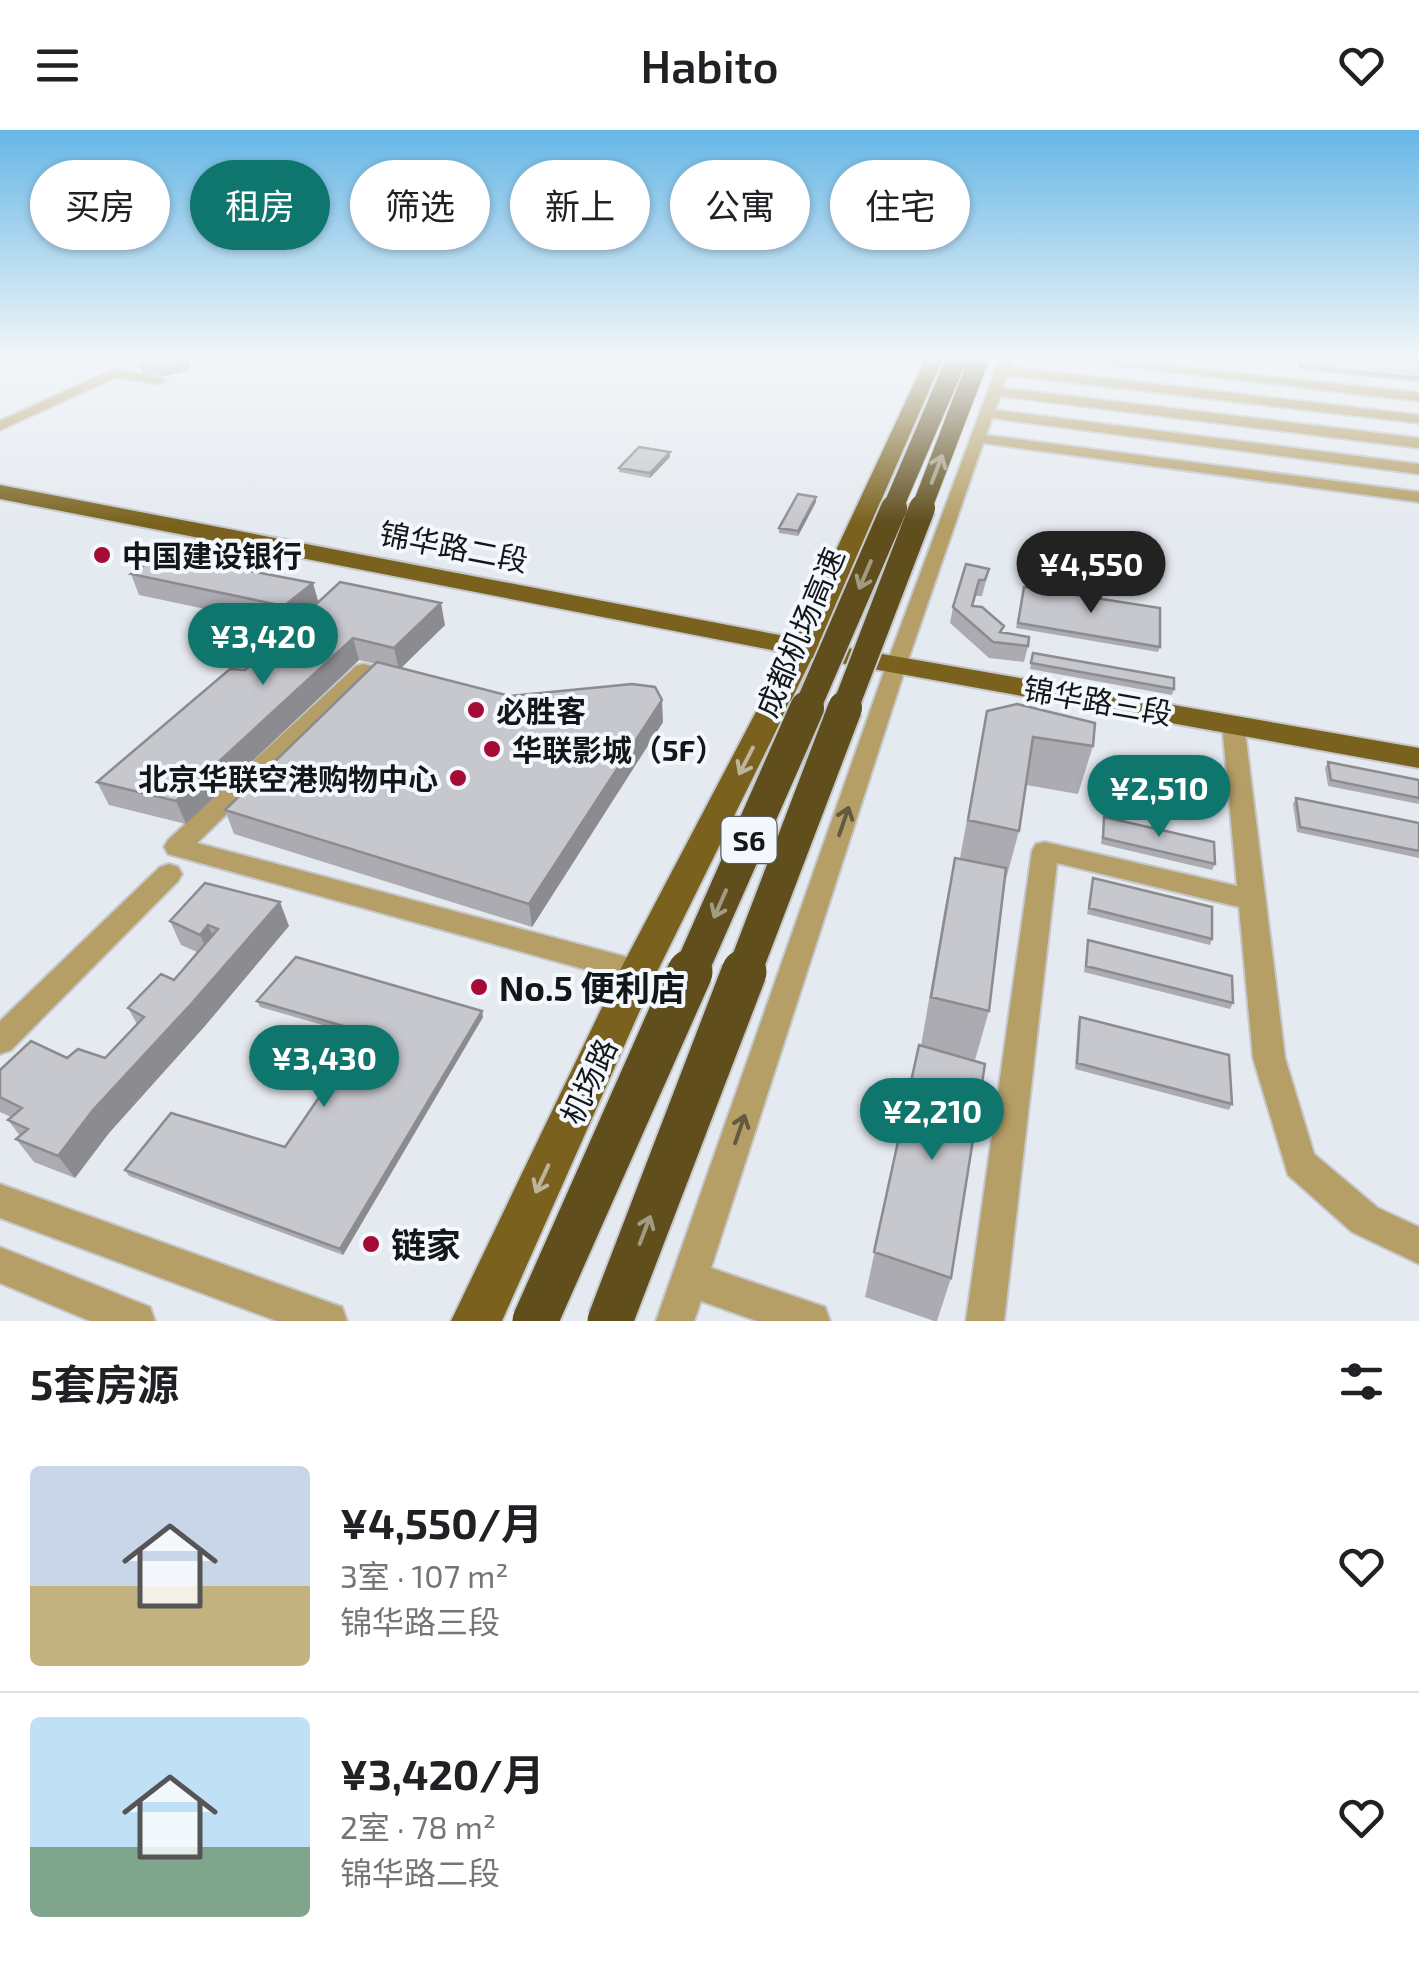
<!DOCTYPE html>
<html lang="zh">
<meta charset="utf-8">
<style>
:root{--surface:#fff;--page:#f2f2f2;--text:#202124;--muted:#757577;--line:#e0e0e0;--accent:#0f766e}
body{margin:0;font-family:"Exo 2","Noto Sans SC",sans-serif;background:var(--page);color:var(--text);height:100vh;display:flex;flex-direction:column;font-size:38px;white-space:nowrap}
*{box-sizing:border-box;margin:0}
p{font-size:32px;color:var(--muted)}
.icon{flex:none;width:55px;height:55px;fill:none;stroke:currentColor;stroke-width:2;stroke-linecap:round;stroke-linejoin:round}
.map{position:relative;height:1191px;overflow:hidden}
.drawer{display:flex;flex-direction:column;background:var(--surface);flex:1}
.drawer>*{flex:none}
.guide{position:absolute;left:30px;top:30px;width:1360px;height:90px;display:flex;gap:20px}
.price{position:absolute;translate:-50% -85px;padding:0 22px;border-radius:35px;background:var(--accent);color:#fff;font-size:32px;line-height:65px;filter:drop-shadow(0 2px 5px #0008)}
.price::after{content:'';position:absolute;left:50%;top:60px;width:30px;height:22px;margin-left:-15px;background:inherit;clip-path:polygon(0 0,100% 0,50% 100%)}
.price.selected{background:#222;color:#fff}
ul{padding:0;list-style:none}
li{display:flex;align-items:center;gap:30px;height:250px;padding:0 30px}
li+li{border-top:2px solid var(--line)}
li span{display:grid;place-items:center;flex:none;width:280px;height:200px;border-radius:10px;color:#555}
li>.icon{margin-inline-start:auto}
span .icon{width:120px;height:120px;fill:#fffc;stroke-width:1}
li b{font-size:42px}
h2{display:flex;justify-content:space-between;align-items:center;height:120px;padding:0 30px;font-size:42px}
.tag{padding:0 35px;border-radius:45px;background:var(--surface);box-shadow:0 2px 8px #0004;font-size:35px;line-height:90px}
.tag.selected{background:var(--accent);color:#fff}
header{display:flex;justify-content:space-between;align-items:center;height:130px;padding:0 30px;background:var(--surface);font-size:45px;font-weight:600}
.map>svg:first-child{display:block}
.lines{fill:none;stroke-linecap:round;stroke-linejoin:round}
.minor-casing{stroke:#c4c8cd;stroke-width:4}
.major-casing{stroke:#c4c8cd;stroke-width:4}
.minor{fill:#b59f67;fill-rule:evenodd}
.major{fill:#7a621e;fill-rule:evenodd}
.highway-bridge-far3-casing{stroke:#c4c8cd;stroke-width:22;stroke-linecap:butt}
.highway-bridge-far2-casing{stroke:#c4c8cd;stroke-width:30;stroke-linecap:butt}
.highway-bridge-far1-casing{stroke:#c4c8cd;stroke-width:38;stroke-linecap:butt}
.highway-bridge-casing{stroke:#c4c8cd;stroke-width:49;stroke-linecap:butt}
.highway-bridge-far3{stroke:#604e1d;stroke-width:20}
.highway-bridge-far2{stroke:#604e1d;stroke-width:26}
.highway-bridge-far1{stroke:#604e1d;stroke-width:34}
.highway-bridge{stroke:#604e1d;stroke-width:45}
.wall{fill:#ababb1}
.shaded-wall{fill:#8b8b90}
.building{fill:#c7c7ce;stroke:#8b8b90;stroke-width:2.5}
.oneway{stroke:#a29a82}
.oneway2{stroke:#bdb499}
.oneway3{stroke:#645a40}
.poi-dot{fill:#a60b35;stroke:#f3f7fe;stroke-width:4}
.labels{text-anchor:middle;dominant-baseline:central;stroke-width:8;stroke-linejoin:round;paint-order:stroke}
.shield{fill:#f3f7fe;stroke:#575a5d;stroke-width:2.5}
.shield-label{font-size:28px;font-weight:bold;fill:#141618}
.street-label{font-size:30px;fill:#141618;stroke:#f3f7fe}
.poi-label{font-size:30px;font-weight:bold;fill:#141618;stroke:#f3f7fe;text-anchor:start}
.near-poi-label{font-size:35px;font-weight:bold;fill:#141618;stroke:#f3f7fe;text-anchor:start}
</style>
<header><svg class="icon" aria-label="menu" viewBox="0 0 24 24"><path d="M4 6h16M4 12h16M4 18h16"/></svg>Habito<svg class="icon" aria-label="heart" viewBox="0 0 24 24"><path d="M12 20l-8-8c-3-5 5-10 8-4 3-6 11-1 8 4z"/></svg></header>
<div class="map">
<svg width="1419" height="1191" viewBox="0 0 1419 1191">
<rect width="100%" height="100%" fill="#e5eaf0"/>
<g class="lines">
<g class="minor-casing">
<path id="minor" d="M1001,226H1013L1010,237L1419,285V293L1007,245L1002,258L1419,308V318L1000,266L995,280L1419,334V344L992,288L986,305L1419,362V372L983,313L906,536L711,1138L825,1177L830,1191H757L701,1171L694,1191H656L886,536Z
M1037,226H1081L1419,263V271Z
M114,239L167,250L160,254L116,247L0,300V291Z
M363,534L403,543L406,548L395,554L367,547L197,713L638,830L648,834L653,842L648,850L638,854L168,724L164,717L168,710L356,536Z
M1233,586L1244,593L1285,928L1314,1024L1378,1078L1419,1097V1134L1352,1102L1288,1045L1253,928L1239,777L1057,733L1004,1191H966L1032,721L1036,714L1045,712L1237,756L1222,593Z
M169,734L178,737L182,744L178,751L11,920L0,924V891L160,737Z
M0,1054L328,1172L342,1177L347,1191H277L0,1088Z
M0,1117L150,1177L155,1191H90L0,1153Z"/>
</g>
<g class="major-casing">
<path id="major" d="M927,226H944L819,513L1419,618V638L812,528L657,842L502,1191H451L619,842L787,523L0,369V355L795,508Z"/>
</g>
<use href="#minor" class="minor"/>
<use href="#major" class="major"/>
<g class="highway-bridge-far3-casing">
<path id="highway-bridge-far3" d="M892,380L958,226
M921,380L980,226"/>
</g>
<g class="highway-bridge-far2-casing">
<path id="highway-bridge-far2" d="M806,581L894,378
M844,581L922,378"/>
</g>
<g class="highway-bridge-far1-casing">
<path id="highway-bridge-far1" d="M689,845L807,578
M743,845L845,578"/>
</g>
<g class="highway-bridge-casing">
<path id="highway-bridge" d="M535,1191L690,842
M610,1191L744,842"/>
</g>
<use href="#highway-bridge-far3" class="highway-bridge-far3"/>
<use href="#highway-bridge-far2" class="highway-bridge-far2"/>
<use href="#highway-bridge-far1" class="highway-bridge-far1"/>
<use href="#highway-bridge" class="highway-bridge"/>
</g>
<path class="wall" d="M1239,226H1271V231L1270,236L1240,232Z
M1295,226H1419V252L1300,240Z
M141,231L191,240L160,247L143,245L140,236L143,235Z
M670,327L650,348L619,342V338Z
M816,367V372L798,406L779,403V398Z
M989,439L982,466H976L973,476L1003,502L1028,516L1024,532L989,528L950,493L953,477Z
M131,444L318,472L445,495L401,538L510,566L663,592L532,797L234,704L225,680L376,534L359,530L186,694L109,675L97,652L245,540L291,497L139,465Z
M1024,457L1160,517L1158,522L1016,498Z
M1033,523L1174,559L1172,565L1030,539Z
M987,581L1093,616L1078,664L1026,655L1019,701L1006,749H1004L989,881L975,930L927,917L951,1148L937,1191H934L865,1167L919,915L921,916L945,777L955,728H960Z
M1328,632L1419,650V674L1328,656L1325,638Z
M1111,641L1202,681L1200,686L1108,666Z
M1296,668L1419,693V728L1297,702L1293,674Z
M1104,687L1215,734L1212,740L1101,714Z
M1093,748L1212,809L1210,815L1087,784Z
M170,791L289,796L204,897L109,1003L75,1048L34,1032L16,1009L20,1006L8,990L11,987L0,982V940L67,928H105L137,894L128,878L174,850L197,822L181,815Z
M1088,810L1233,873L1230,879L1084,842Z
M257,871L483,887L343,1125L129,1046L125,1040L285,1017L361,906L260,877Z
M1080,887L1232,974L1229,980L1075,939L1078,892Z"/>
<path class="shaded-wall" d="M188,231L191,240L160,247L158,239Z
M670,322V327L650,348V343Z
M816,367V372L798,406V401Z
M313,453L319,474L291,498L284,476Z
M441,473L445,495L399,540L394,518Z
M353,508L359,530L186,694L176,671Z
M662,570L663,592L532,797L529,774Z
M280,772L289,796L204,897L109,1003L75,1048L58,1026L93,980Z
M208,795L219,819L211,829L200,805Z
M482,881L483,887L343,1125L340,1119Z"/>
<path class="building" d="M162,226H178L188,231L158,239L140,236L148,232L141,231Z
M1241,226H1271V231L1241,228Z
M1298,226H1419V248L1301,236Z
M639,317L670,322L650,343L619,338Z
M798,364L816,367L798,401L779,398Z
M161,424L313,453L284,476L131,444Z
M966,434L989,439L985,450H979L972,476L982,477L1004,496L1000,502L1029,507L1028,516L993,512L953,477Z
M340,452L441,473L394,518L353,508L176,671L97,652L230,539L245,540Z
M1024,457L1160,478V517L1018,493Z
M1033,523L1174,548V559L1031,533Z
M377,532L510,566L632,554L655,557L662,570L529,774L225,680Z
M1017,574L1095,593L1093,616L1033,607L1019,701L968,690L987,581Z
M1328,632L1419,650V668L1331,650Z
M1111,641L1202,661V681L1110,660Z
M1296,668L1419,693V721L1300,697Z
M1104,687L1214,712L1215,734L1103,708Z
M955,728L1006,738L989,881L931,867Z
M1093,748L1212,777V809L1089,778Z
M205,753L280,772L192,873L93,980L58,1026L16,1009L28,999L8,990L22,978L0,967V940L31,911L67,928L78,919L105,928L144,887L128,878L161,844L174,850L218,799L208,795L200,805L170,791Z
M1088,810L1232,846L1233,873L1086,836Z
M296,827L482,881L340,1119L125,1040L171,983L285,1017L364,902L257,871Z
M1080,887L1229,925L1232,974L1077,933Z
M919,915L985,934L951,1148L874,1122Z"/>
<defs><path id="oneway-shaft" d="M-6 0H5M1.5-3L5.5 0L1.5 3" fill="none" stroke-width="1.6" stroke-linecap="round" stroke-linejoin="round" transform="scale(2.5)"/></defs>
<g class="oneway">
<use href="#oneway-shaft" transform="translate(937 339) rotate(-69)"/>
<use href="#oneway-shaft" transform="translate(865 445) rotate(113)"/>
<use href="#oneway-shaft" transform="translate(720 774) rotate(114)"/>
<use href="#oneway-shaft" transform="translate(645 1100) rotate(-69)"/>
</g>
<g class="oneway2">
<use href="#oneway-shaft" transform="translate(746 631) rotate(117)"/>
<use href="#oneway-shaft" transform="translate(542 1049) rotate(115)"/>
</g>
<g class="oneway3">
<use href="#oneway-shaft" transform="translate(844 691) rotate(-71)"/>
<use href="#oneway-shaft" transform="translate(740 999) rotate(-71)"/>
</g>
<linearGradient id="sky" x2="0" y2="1"><stop stop-color="#67b7e6"/><stop offset="0.58" stop-color="#f3f6f8"/><stop offset="1" stop-color="#f3f6f8" stop-opacity="0"/></linearGradient>
<rect width="1419" height="393" fill="url(#sky)"/>
<g class="poi-dot">
<circle cx="102" cy="425" r="10"/>
<circle cx="476" cy="580" r="10"/>
<circle cx="492" cy="619" r="10"/>
<circle cx="458" cy="648" r="10"/>
<circle cx="479" cy="857" r="10"/>
<circle cx="371" cy="1114" r="10"/>
</g>
<g class="labels">
<rect class="shield" x="721.5" y="687" width="55" height="46" rx="8"/>
<g class="shield-label">
<text x="749" y="710">S6</text>
</g>
<g class="street-label">
<text transform="translate(454 416) rotate(11)">锦华路二段</text>
<text transform="translate(799 502) rotate(-67)">成都机场高速</text>
<text transform="translate(1098 570) rotate(10)">锦华路三段</text>
<text transform="translate(588 951) rotate(-65)">机场路</text>
</g>
<g class="poi-label">
<text x="122" y="425">中国建设银行</text>
<text x="496" y="580">必胜客</text>
<text x="512" y="619">华联影城（5F）</text>
<text x="438" y="648" text-anchor="end">北京华联空港购物中心</text>
</g>
<g class="near-poi-label">
<text x="499" y="857">No.5 便利店</text>
<text x="391" y="1114">链家</text>
</g>
</g>
</svg>
<b class="price selected" style="left:1091px;top:486px">¥4,550</b>
<b class="price" style="left:263px;top:558px">¥3,420</b>
<b class="price" style="left:1159px;top:710px">¥2,510</b>
<b class="price" style="left:324px;top:980px">¥3,430</b>
<b class="price" style="left:932px;top:1033px">¥2,210</b>
<div class="guide">
<a class="tag">买房</a>
<a class="tag selected">租房</a>
<a class="tag">筛选</a>
<a class="tag">新上</a>
<a class="tag">公寓</a>
<a class="tag">住宅</a>
</div>
</div>
<section class="drawer">
<h2>5套房源<svg class="icon" aria-label="filters" viewBox="0 0 24 24"><path d="M4 7h16M4 17h16"/><circle cx="9" cy="7" r="2"/><circle cx="15" cy="17" r="2"/></svg></h2>
<ul>
<li><span style="background:linear-gradient(#c9d6e8 60%,#c2b280 0)"><svg class="icon" aria-label="home" viewBox="0 0 24 24"><path d="M3 11l9-7 9 7M6 9v11h12V9"/></svg></span><div><b>¥4,550/月</b><p>3室 · 107 m²</p><p>锦华路三段</p></div><svg class="icon" aria-label="heart" viewBox="0 0 24 24"><path d="M12 20l-8-8c-3-5 5-10 8-4 3-6 11-1 8 4z"/></svg></li>
<li><span style="background:linear-gradient(#bfe0f5 65%,#7fa58c 0)"><svg class="icon" aria-label="home" viewBox="0 0 24 24"><path d="M3 11l9-7 9 7M6 9v11h12V9"/></svg></span><div><b>¥3,420/月</b><p>2室 · 78 m²</p><p>锦华路二段</p></div><svg class="icon" aria-label="heart" viewBox="0 0 24 24"><path d="M12 20l-8-8c-3-5 5-10 8-4 3-6 11-1 8 4z"/></svg></li>
</ul>
</section>
